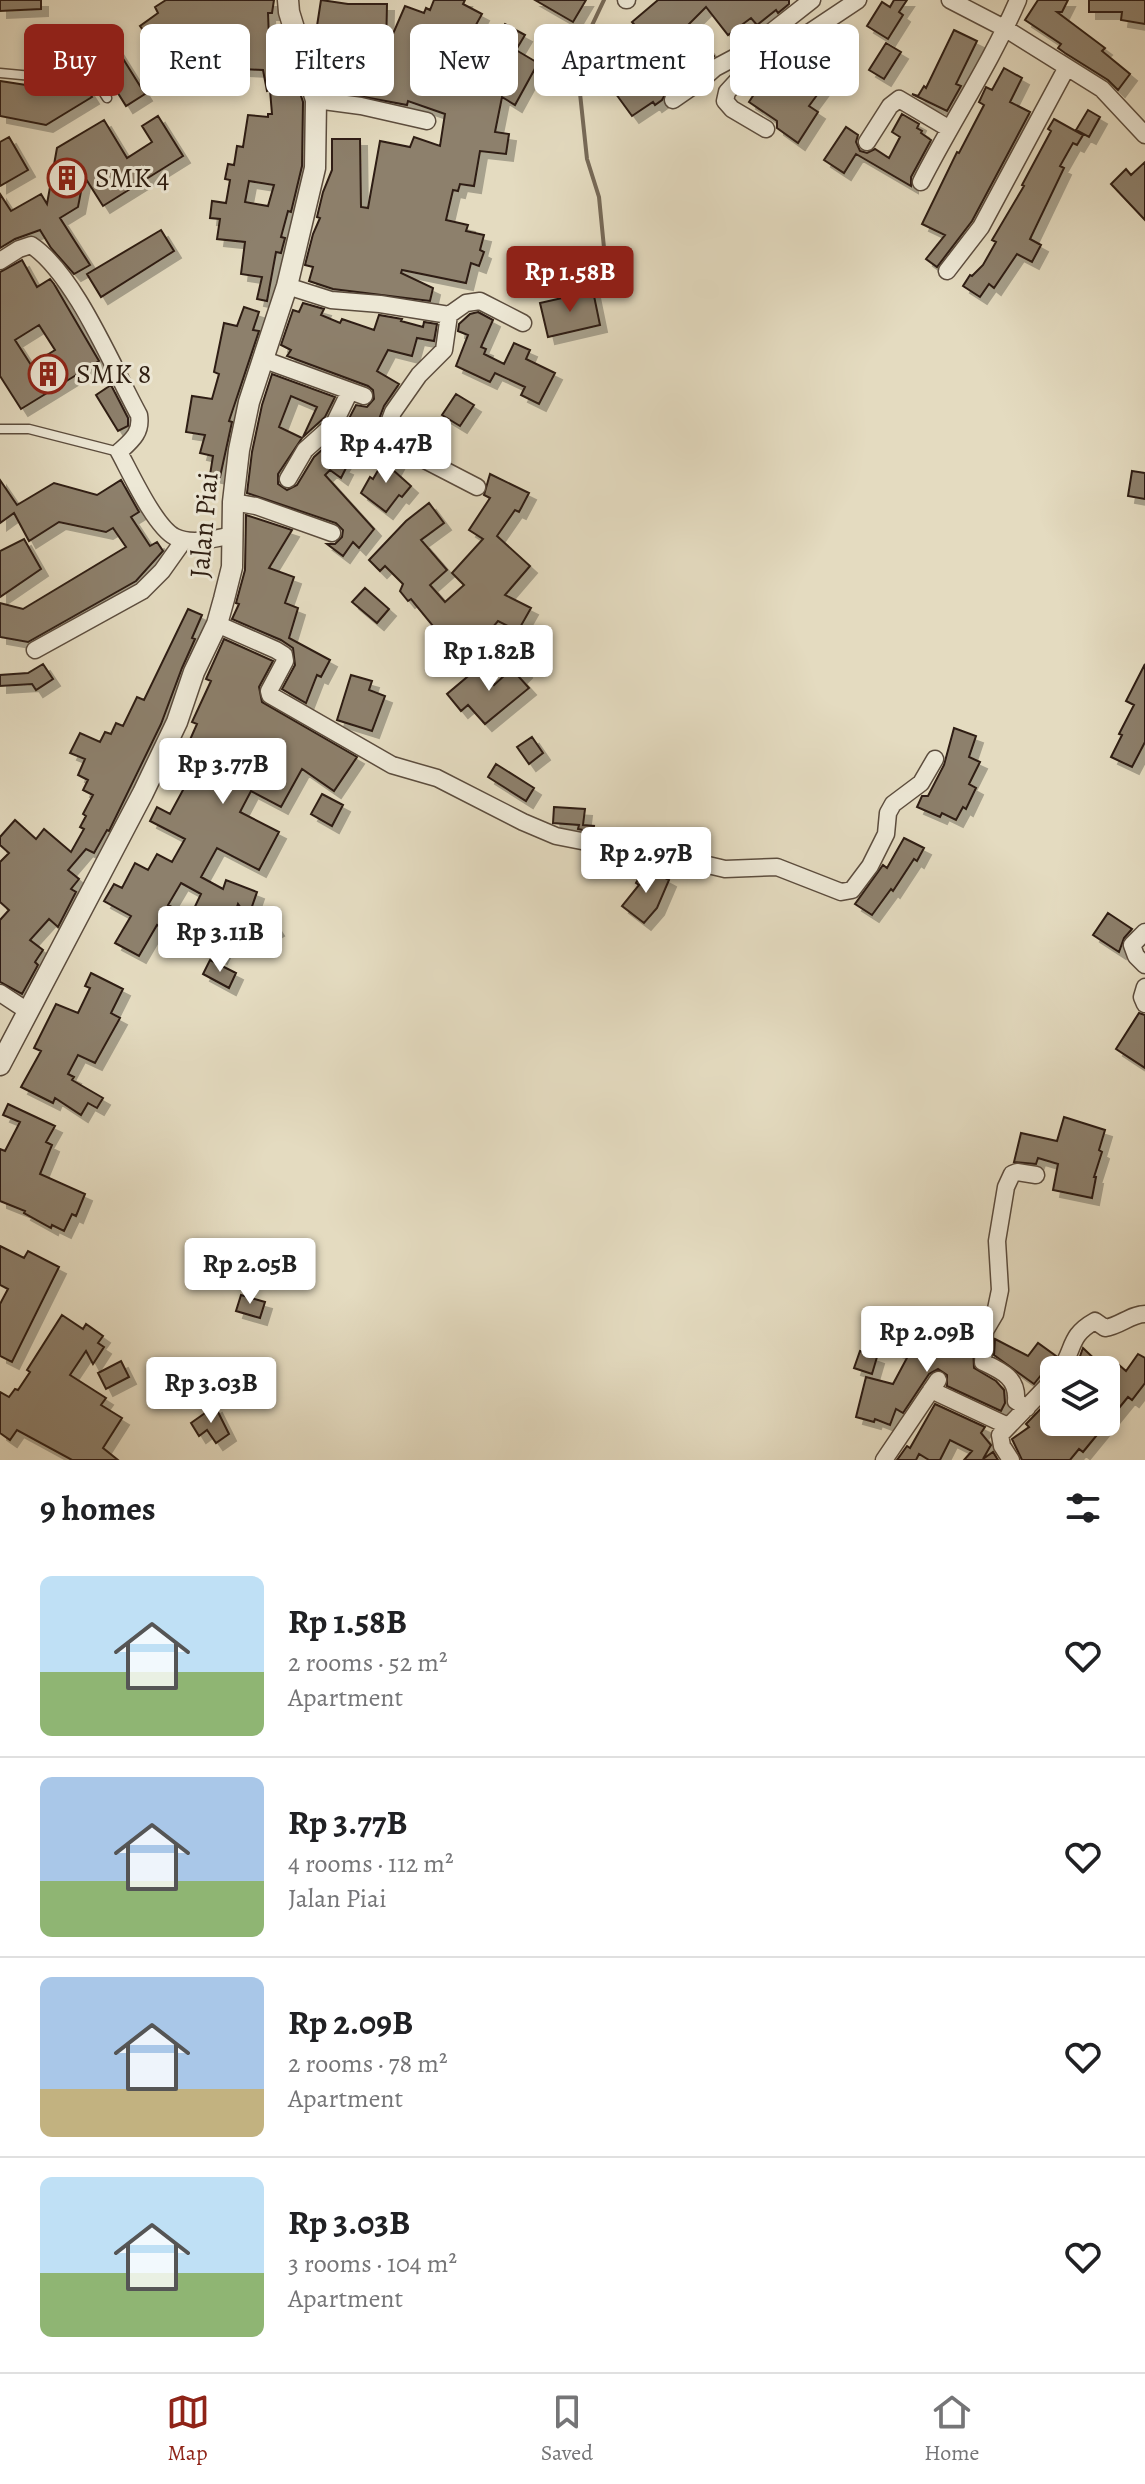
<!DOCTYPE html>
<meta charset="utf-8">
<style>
:root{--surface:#fff;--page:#f2f2f2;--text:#202124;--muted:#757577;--line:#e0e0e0;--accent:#8f2418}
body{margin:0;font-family:Alegreya,serif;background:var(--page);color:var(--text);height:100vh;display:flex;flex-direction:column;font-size:30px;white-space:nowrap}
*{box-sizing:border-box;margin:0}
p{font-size:26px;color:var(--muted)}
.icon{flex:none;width:44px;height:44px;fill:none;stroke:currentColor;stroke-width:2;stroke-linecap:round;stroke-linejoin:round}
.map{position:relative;height:1460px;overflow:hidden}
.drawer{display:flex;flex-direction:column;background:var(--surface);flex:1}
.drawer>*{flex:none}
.top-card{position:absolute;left:24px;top:24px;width:1098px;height:72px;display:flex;gap:16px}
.fabs{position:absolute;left:1040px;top:1356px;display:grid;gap:16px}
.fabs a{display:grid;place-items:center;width:80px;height:80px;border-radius:12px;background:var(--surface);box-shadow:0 4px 12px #0003;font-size:40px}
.price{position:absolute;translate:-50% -68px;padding:0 18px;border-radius:8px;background:#fff;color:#222;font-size:26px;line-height:52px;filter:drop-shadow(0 2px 4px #0008)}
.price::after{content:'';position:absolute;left:50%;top:48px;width:24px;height:18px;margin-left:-12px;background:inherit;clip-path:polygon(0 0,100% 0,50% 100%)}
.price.active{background:var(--accent);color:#fff}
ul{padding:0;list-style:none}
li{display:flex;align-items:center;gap:24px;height:200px;padding:0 40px}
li+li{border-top:2px solid var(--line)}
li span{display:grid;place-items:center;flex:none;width:224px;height:160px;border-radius:12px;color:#555}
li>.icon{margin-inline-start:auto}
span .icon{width:96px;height:96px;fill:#fffc;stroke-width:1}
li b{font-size:34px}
h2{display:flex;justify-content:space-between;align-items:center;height:96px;padding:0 40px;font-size:34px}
.tag{padding:0 28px;border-radius:12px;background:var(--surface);box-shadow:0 4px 12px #0003;font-size:28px;line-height:72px}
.tag.active{background:var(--accent);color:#fff}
.tab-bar{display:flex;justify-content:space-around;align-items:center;height:112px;border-top:2px solid var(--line);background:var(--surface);font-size:22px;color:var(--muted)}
.tab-bar a{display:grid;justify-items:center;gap:4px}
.tab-bar .active{color:var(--accent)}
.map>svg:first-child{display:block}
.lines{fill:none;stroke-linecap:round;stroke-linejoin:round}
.stream{stroke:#766957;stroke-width:4}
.building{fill:#8d806c;stroke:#2e1e12;stroke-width:2;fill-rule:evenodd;filter:url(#shadow)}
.service-casing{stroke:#5c4d3e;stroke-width:11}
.minor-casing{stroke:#5c4d3e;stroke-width:19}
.tertiary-casing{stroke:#5c4d3e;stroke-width:23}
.service{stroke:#ede8d6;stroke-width:8}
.minor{stroke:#ede8d6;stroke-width:16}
.tertiary{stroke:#ede8d6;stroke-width:20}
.labels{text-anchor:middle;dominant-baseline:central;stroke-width:6;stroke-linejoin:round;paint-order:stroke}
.poi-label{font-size:28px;fill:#2e1e12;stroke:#ede8d6;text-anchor:start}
.street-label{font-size:28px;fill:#2e1e12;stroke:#ede8d6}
</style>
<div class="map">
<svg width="1145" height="1460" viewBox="0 0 1145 1460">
<defs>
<filter id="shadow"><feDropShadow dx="7" dy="7" stdDeviation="0" flood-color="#0004"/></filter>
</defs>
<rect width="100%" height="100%" fill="#e4dbc0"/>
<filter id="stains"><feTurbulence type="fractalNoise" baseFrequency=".0025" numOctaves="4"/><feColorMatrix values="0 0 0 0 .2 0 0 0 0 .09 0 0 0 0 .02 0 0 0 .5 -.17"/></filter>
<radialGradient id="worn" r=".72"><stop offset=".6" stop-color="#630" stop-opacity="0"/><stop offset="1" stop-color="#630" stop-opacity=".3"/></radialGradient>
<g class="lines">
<path class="stream" d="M560,285C579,284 597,287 606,268L599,197L587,159L579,84L586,38L604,0"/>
</g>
<path class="building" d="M0,0H41V9L0,11Z
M166,0H274L272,13H268L269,39H284L285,52H288L290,59V69H287L291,91L299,90L303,102L302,166L291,212L288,211L281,237L285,238L281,253L276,252L267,301L257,299L262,277L241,274L245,242L217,239L220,219L210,218L212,201L226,203L230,180L225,179L228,164L234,165L237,146L243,147L248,115L268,117V114H272L270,90L267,91L263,70L224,68L210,69V73L178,74L177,33L156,48L140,26L158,13L155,7ZM249,181L274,185L268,206L245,202Z
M321,0L348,4H387L386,50L405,6L424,13L426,8L430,10L434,0H465L463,4L482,14L472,32L494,44L505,24L525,35L516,50L538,63L515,105L502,97L495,132L509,134L506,154L480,151L474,186L460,184L458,191L453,190L446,220L468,225L466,231L484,235L480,250L484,252L479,266L471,263L466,283L402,270L401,273L433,288L430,301L333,289L309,281L313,267L305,265L313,234L320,218L317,217L323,192L332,170V139H360L361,207L368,208L380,141L410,147L414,137L440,146L445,114L408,101L407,105L327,90L326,80H333L321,42L312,44L308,28L317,26ZM462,47L484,58L465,93L438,85L449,58L455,61Z
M535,0H586L573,22Z
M658,0H789V4L778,13L776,10L757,25L751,18L728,35L706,7L689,24L714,56L667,91L662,100L655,105L653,102L632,116L616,94L636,79L638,76L625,61L648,40L632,22Z
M894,0H907L899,12L903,15L888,39L867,26L882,2L890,7Z
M1038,0H1068L1062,12H1057L1105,48L1102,51L1130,74L1118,90L1108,80L1065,53L1058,48L1061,44L1025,20Z
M1089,0H1145V24L1121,20L1122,12H1089Z
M954,30L977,41L956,84L961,86L947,111L912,94L918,96L924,86L926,88Z
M112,41L145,94L126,106L93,53Z
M886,43L901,52L884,79L869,70Z
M813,57L834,72L809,106L818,112L798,143L777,128V121L749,102L764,79L787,94Z
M1004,68L1022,78L1010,102L1030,112L972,221L937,267L926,259L945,235L922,224L957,152L959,153L984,105L979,102L986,87L992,90Z
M74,69L92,97L46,125L0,116V81L39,87Z
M1088,110L1100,117L1089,137L1076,130Z
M902,114L919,124L917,128L922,131L921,133L931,140L911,177V186L856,154L844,173L824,160L846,127L858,135L856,142L860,151L867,153L875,149L889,158L900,137L892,132Z
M158,116L183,156L103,206L84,176L78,207L60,218L90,265L74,274L51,248L40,230L15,239L0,248V194L11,211L41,194L47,204L57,148L104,120L127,158L152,142L142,126Z
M1054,119L1083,135L1077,145L1073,143L1060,166L1064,168L1030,239L1041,245L1032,262L1017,254L994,288L989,284L980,297L963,286L970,275L972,276L983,265L996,242L992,240L1024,186L1022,185L1051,131L1048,129Z
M9,137L28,170L0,186V142Z
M1145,162V220L1111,184L1126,169L1131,175Z
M161,230L174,251L101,297L87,274Z
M22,260L37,287L50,279L54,284L99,361L21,409L0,376V272ZM39,325L55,350L31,365L15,340Z
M593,291L600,325L548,337L540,303Z
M303,303L324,309L321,315L340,323L342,319L374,330L379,315L402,319L401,321L423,327L424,322L437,324L434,341L417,338L412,356L388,350L377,371L399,384L384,406L376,427L361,421L351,450L341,466L346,468L341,478L330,470L325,475L374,529L359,548L353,542L343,556L327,544H335L342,537L343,530L336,523L247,493L252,452L262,405L272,374L335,397L325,417L303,437L317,407L291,396L279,427L302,438L278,474V484L287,490L297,485L314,457L342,432L356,405L367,407L374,399L373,390L368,386L287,356L291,350L281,345L293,310L299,312Z
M244,307L259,312L253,330L259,331L229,421L232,422L220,477L210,475L213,456L200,453L205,435L186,432L192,396L212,399L219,374L214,372L224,323L237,326Z
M478,312L493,320L481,347L486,349L484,354L504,364L514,343L530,350L526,359L555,373L539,404L521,395L525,387L495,373L490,382L456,366L468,335L458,331L459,324L470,314Z
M111,385L128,418V426L118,431L96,395Z
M456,394L474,405L460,426L442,415Z
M388,453L399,459L393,470L411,486L402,497L399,495L386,512L361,493L370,477L373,479Z
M1132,471L1145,473V499L1128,496Z
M490,474L529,493L519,512L515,510L497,536L530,566L505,595L531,608L518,631L498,621L488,633L480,627L456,648L440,629L437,631L411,599L408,601L400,591L403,584L385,566L380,571L369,560L406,521L429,503L444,523L421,540L447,570L430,585L445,602L464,585L452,573L483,539L469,530L490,498L484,495Z
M0,480L17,505L54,483L97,495L121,480L139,512L131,517L150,546L157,542L163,551L136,581L28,642L0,637V603L23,609L126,547L113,528L106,532L59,522L29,541L14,513L0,523Z
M246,515L292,530L269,568L294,577L285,603L298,608L289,638L330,660L321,677L317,675L306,703L282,689L295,665L293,648L281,640L232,619L239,604L236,603L245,570Z
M24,539L41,569L0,597V551Z
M365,588L389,609L377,623L352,602Z
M188,609L202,615L192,638L195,639L182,668L161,724L109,831L107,830L94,853L86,849L68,870L79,879L71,889L76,892L58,927L49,919L30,940L43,950L35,962L38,965L22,994L0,982V920L9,910L0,902V862L9,853L0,845V837L15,820L36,839L44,829L71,852L84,829L80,827L86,816L83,814L93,795L83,790L88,780L78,775L85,759L70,753L80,733L100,742L105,732L111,734L116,723L123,726L137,697L144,700Z
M224,639L273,661L259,687L262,702L357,757L334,791L302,769L281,807L251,791L240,812L279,832L259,870L217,848L201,877L223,889L226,880L257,892L248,918L238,904L228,933L231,935L220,957L187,939L185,943L157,925L139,956L115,943L131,916L104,901L114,884L122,888L135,863L148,870L157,854L172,862L185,839L150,821L157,807L170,814L196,766L181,760L197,724L192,722L211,681L206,679ZM181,883L201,894L190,917L168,905Z
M518,663L525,671L519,677L529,688L485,724L468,705L461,711L447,694L479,667L494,685Z
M43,664L53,679L36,690L32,684L0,686V675L28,673Z
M1145,664V742L1132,767L1111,757L1122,735L1119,734L1134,705L1126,701Z
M351,675L372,681L369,690L385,696L372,731L337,720Z
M954,728L976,736L969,757L980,762L969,784L976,788L966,809L963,807L956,820L942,813L940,817L917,807L922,796H928L944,765Z
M532,737L543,753L529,764L517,747Z
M496,764L534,788L526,801L488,777Z
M322,794L343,805L332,826L311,814Z
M554,807L585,809L583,825L594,826L593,832L578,829L579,825L553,823Z
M904,838L924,848L917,861L914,859L893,891L891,889L872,915L855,904L883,865L887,868Z
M645,867L669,880L657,908L644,923L622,906L639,885L636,883Z
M1108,913L1132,929L1124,938L1119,952L1093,935Z
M270,918L277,929L261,939L254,929Z
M210,960L236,973L229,988L203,974Z
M91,973L123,989L111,1013L120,1018L95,1063L78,1055L68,1074L74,1077L72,1080L103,1098L97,1108L88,1103L81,1115L55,1098L53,1103L21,1087L41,1051L34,1048L56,1004L78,1013L90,988L85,986Z
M1139,1013L1145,1015V1068L1116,1049Z
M8,1104L55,1126L46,1142L52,1145L40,1174L85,1194L76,1216L72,1214L64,1231L52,1225L51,1228L24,1213L25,1211L0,1201V1149L5,1151L20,1122L3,1115Z
M1064,1117L1105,1130L1099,1150L1102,1152L1094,1177H1096L1092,1198L1053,1190L1058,1164L1038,1158L1036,1164L1014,1162L1021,1133L1057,1141Z
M0,1246L24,1258L28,1251L59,1267L12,1362L0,1356V1304L8,1289L0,1285Z
M241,1295L265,1302L260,1318L236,1311Z
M62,1315L83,1329L86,1324L103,1336L98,1343L104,1347L93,1364L86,1351L70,1375L106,1398L101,1405L122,1418L103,1448L118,1460H72L17,1430L10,1440L0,1433V1392L9,1397L15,1389L18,1390L30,1372L27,1370Z
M900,1323L927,1335L932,1323L973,1346L974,1368L996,1381L1004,1390L1005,1403L1001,1411L947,1386V1375L938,1369L929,1374L903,1413L896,1409L890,1425L875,1419L874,1422L856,1417L866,1377L893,1384L908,1356L889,1347Z
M995,1339L1028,1356L1038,1343L1056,1356L1034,1384L994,1355Z
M1083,1348L1106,1370H1091L1079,1359Z
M860,1351L877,1357L872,1374L854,1368Z
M1138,1354L1145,1358V1383L1132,1400L1128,1397L1083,1452L1079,1449L1070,1460H1022L1012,1439L1029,1427L1026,1424L1054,1395V1422H1106V1397L1114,1386L1107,1381L1119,1365L1126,1371Z
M121,1361L129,1377L106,1389L98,1373Z
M935,1404L985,1427L981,1433L991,1445L983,1459L993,1452L998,1460H964L972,1451L950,1440L940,1460H929L919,1454L916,1460H897L907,1446L910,1448Z
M215,1406L229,1434L216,1443L207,1430L199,1436L191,1423Z"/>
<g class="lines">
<g class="service-casing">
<path id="service" d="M0,73L32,76L78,60L88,68L107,98
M0,429H29L119,452"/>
</g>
<g class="minor-casing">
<path id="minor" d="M626,0H627
M950,0L1006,29L1102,89L1145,135
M316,100L361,106L427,121
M673,100L699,82L715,68L747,51L812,0
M766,129L732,109L725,101L727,92L738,80L858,0
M867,142L890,106L899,99L948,128
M921,182C952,121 991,63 1018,0
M0,261L19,249L31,245C75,274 113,368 139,415C142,433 131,441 119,452C130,472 155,527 175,537C191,545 215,539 232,535
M947,271L981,227L1067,67
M287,286L331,300L380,304L449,315L466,303L480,301L523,323
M449,315L444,350L419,375L393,412L386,431L390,442L477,487
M262,359L364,396
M288,479L305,450L334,424L350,391
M233,502L256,506L332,533
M217,624L276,650L284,655L285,661L269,691L270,695L392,765L437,778L523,822L556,836L612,847L636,848L725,869L777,867L841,892L852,890L870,866L886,834L888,813L893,804L921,783L935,759
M35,650L142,591L162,571L184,540
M1145,932L1132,945L1136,956L1145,965
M1145,987L1142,997L1145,1004
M0,993L29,1012
M1060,1370C1075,1349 1068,1336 1095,1321L1105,1328C1120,1326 1131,1314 1145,1314
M931,1390L1008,1426
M1027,1408L1016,1401C1018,1378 1002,1371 983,1362L985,1331L995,1314L1000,1290L997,1241L1006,1187L1012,1174L1017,1172L1036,1175
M884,1460L938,1380
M1011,1460L1002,1446L1000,1435L1054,1379"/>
</g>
<g class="tertiary-casing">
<path id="tertiary" d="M0,1065L143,793L177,722L194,672L217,624L224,599L232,567L233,502L239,450L249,402L287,286L315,168L316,100L289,12L288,0"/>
</g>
<use href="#service" class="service"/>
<use href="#minor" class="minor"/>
<use href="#tertiary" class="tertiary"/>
</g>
<defs>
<g id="building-ring" transform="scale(2)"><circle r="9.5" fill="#ede8d6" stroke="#8f2418" stroke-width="1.5"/><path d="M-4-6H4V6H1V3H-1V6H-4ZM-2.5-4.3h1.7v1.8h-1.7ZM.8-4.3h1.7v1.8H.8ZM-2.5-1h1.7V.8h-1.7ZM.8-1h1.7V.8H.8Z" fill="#8f2418"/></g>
</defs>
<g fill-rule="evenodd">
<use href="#building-ring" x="67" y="178"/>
<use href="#building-ring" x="48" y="374"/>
</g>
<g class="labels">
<g class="poi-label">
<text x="95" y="178">SMK 4</text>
<text x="76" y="374">SMK 8</text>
</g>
<g class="street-label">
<text transform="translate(204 525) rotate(-85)">Jalan Piai</text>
</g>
</g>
<rect width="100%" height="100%" filter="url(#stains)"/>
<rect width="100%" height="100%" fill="url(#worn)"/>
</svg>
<div class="fabs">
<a><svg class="icon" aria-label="layers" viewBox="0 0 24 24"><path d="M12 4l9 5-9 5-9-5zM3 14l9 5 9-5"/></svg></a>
</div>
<b class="price active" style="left:570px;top:314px">Rp 1.58B</b>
<b class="price" style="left:386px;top:485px">Rp 4.47B</b>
<b class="price" style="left:489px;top:693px">Rp 1.82B</b>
<b class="price" style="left:223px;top:806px">Rp 3.77B</b>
<b class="price" style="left:646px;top:895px">Rp 2.97B</b>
<b class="price" style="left:220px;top:974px">Rp 3.11B</b>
<b class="price" style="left:250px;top:1306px">Rp 2.05B</b>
<b class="price" style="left:927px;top:1374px">Rp 2.09B</b>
<b class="price" style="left:211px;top:1425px">Rp 3.03B</b>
<div class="top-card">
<a class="tag active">Buy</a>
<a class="tag">Rent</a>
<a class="tag">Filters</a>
<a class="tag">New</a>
<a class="tag">Apartment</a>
<a class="tag">House</a>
</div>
</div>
<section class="drawer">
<h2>9 homes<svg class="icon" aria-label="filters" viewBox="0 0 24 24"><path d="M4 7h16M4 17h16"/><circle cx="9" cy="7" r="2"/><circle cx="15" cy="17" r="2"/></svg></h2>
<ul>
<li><span style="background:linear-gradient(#bfe0f5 60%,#8fb573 0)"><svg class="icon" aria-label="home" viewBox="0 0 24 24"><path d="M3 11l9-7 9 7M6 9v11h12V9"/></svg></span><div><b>Rp 1.58B</b><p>2 rooms · 52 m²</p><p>Apartment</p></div><svg class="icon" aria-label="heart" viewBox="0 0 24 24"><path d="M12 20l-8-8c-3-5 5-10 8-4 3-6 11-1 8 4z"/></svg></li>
<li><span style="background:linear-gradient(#a9c7e8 65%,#8fb573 0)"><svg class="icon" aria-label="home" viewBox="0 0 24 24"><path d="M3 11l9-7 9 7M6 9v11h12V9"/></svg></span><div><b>Rp 3.77B</b><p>4 rooms · 112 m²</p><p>Jalan Piai</p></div><svg class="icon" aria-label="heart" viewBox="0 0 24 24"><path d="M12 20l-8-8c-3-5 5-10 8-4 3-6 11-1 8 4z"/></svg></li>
<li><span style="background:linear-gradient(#a9c7e8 70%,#c2b280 0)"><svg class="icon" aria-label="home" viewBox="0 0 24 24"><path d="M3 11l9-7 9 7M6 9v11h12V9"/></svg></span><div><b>Rp 2.09B</b><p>2 rooms · 78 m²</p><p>Apartment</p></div><svg class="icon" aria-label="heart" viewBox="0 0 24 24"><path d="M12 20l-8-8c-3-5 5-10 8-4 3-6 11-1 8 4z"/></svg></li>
<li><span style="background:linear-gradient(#bfe0f5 60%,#8fb573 0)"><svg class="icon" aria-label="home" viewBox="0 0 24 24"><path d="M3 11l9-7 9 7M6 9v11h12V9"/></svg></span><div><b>Rp 3.03B</b><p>3 rooms · 104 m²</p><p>Apartment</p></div><svg class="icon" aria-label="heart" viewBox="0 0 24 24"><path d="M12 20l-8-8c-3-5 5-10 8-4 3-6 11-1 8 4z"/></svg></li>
</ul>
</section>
<nav class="tab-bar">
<a class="active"><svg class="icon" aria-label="map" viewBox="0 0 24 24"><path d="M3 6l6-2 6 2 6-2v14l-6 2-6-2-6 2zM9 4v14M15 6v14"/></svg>Map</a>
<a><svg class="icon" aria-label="saved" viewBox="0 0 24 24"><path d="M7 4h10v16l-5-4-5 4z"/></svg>Saved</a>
<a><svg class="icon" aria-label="home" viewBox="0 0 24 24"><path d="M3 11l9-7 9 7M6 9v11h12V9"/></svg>Home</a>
</nav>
